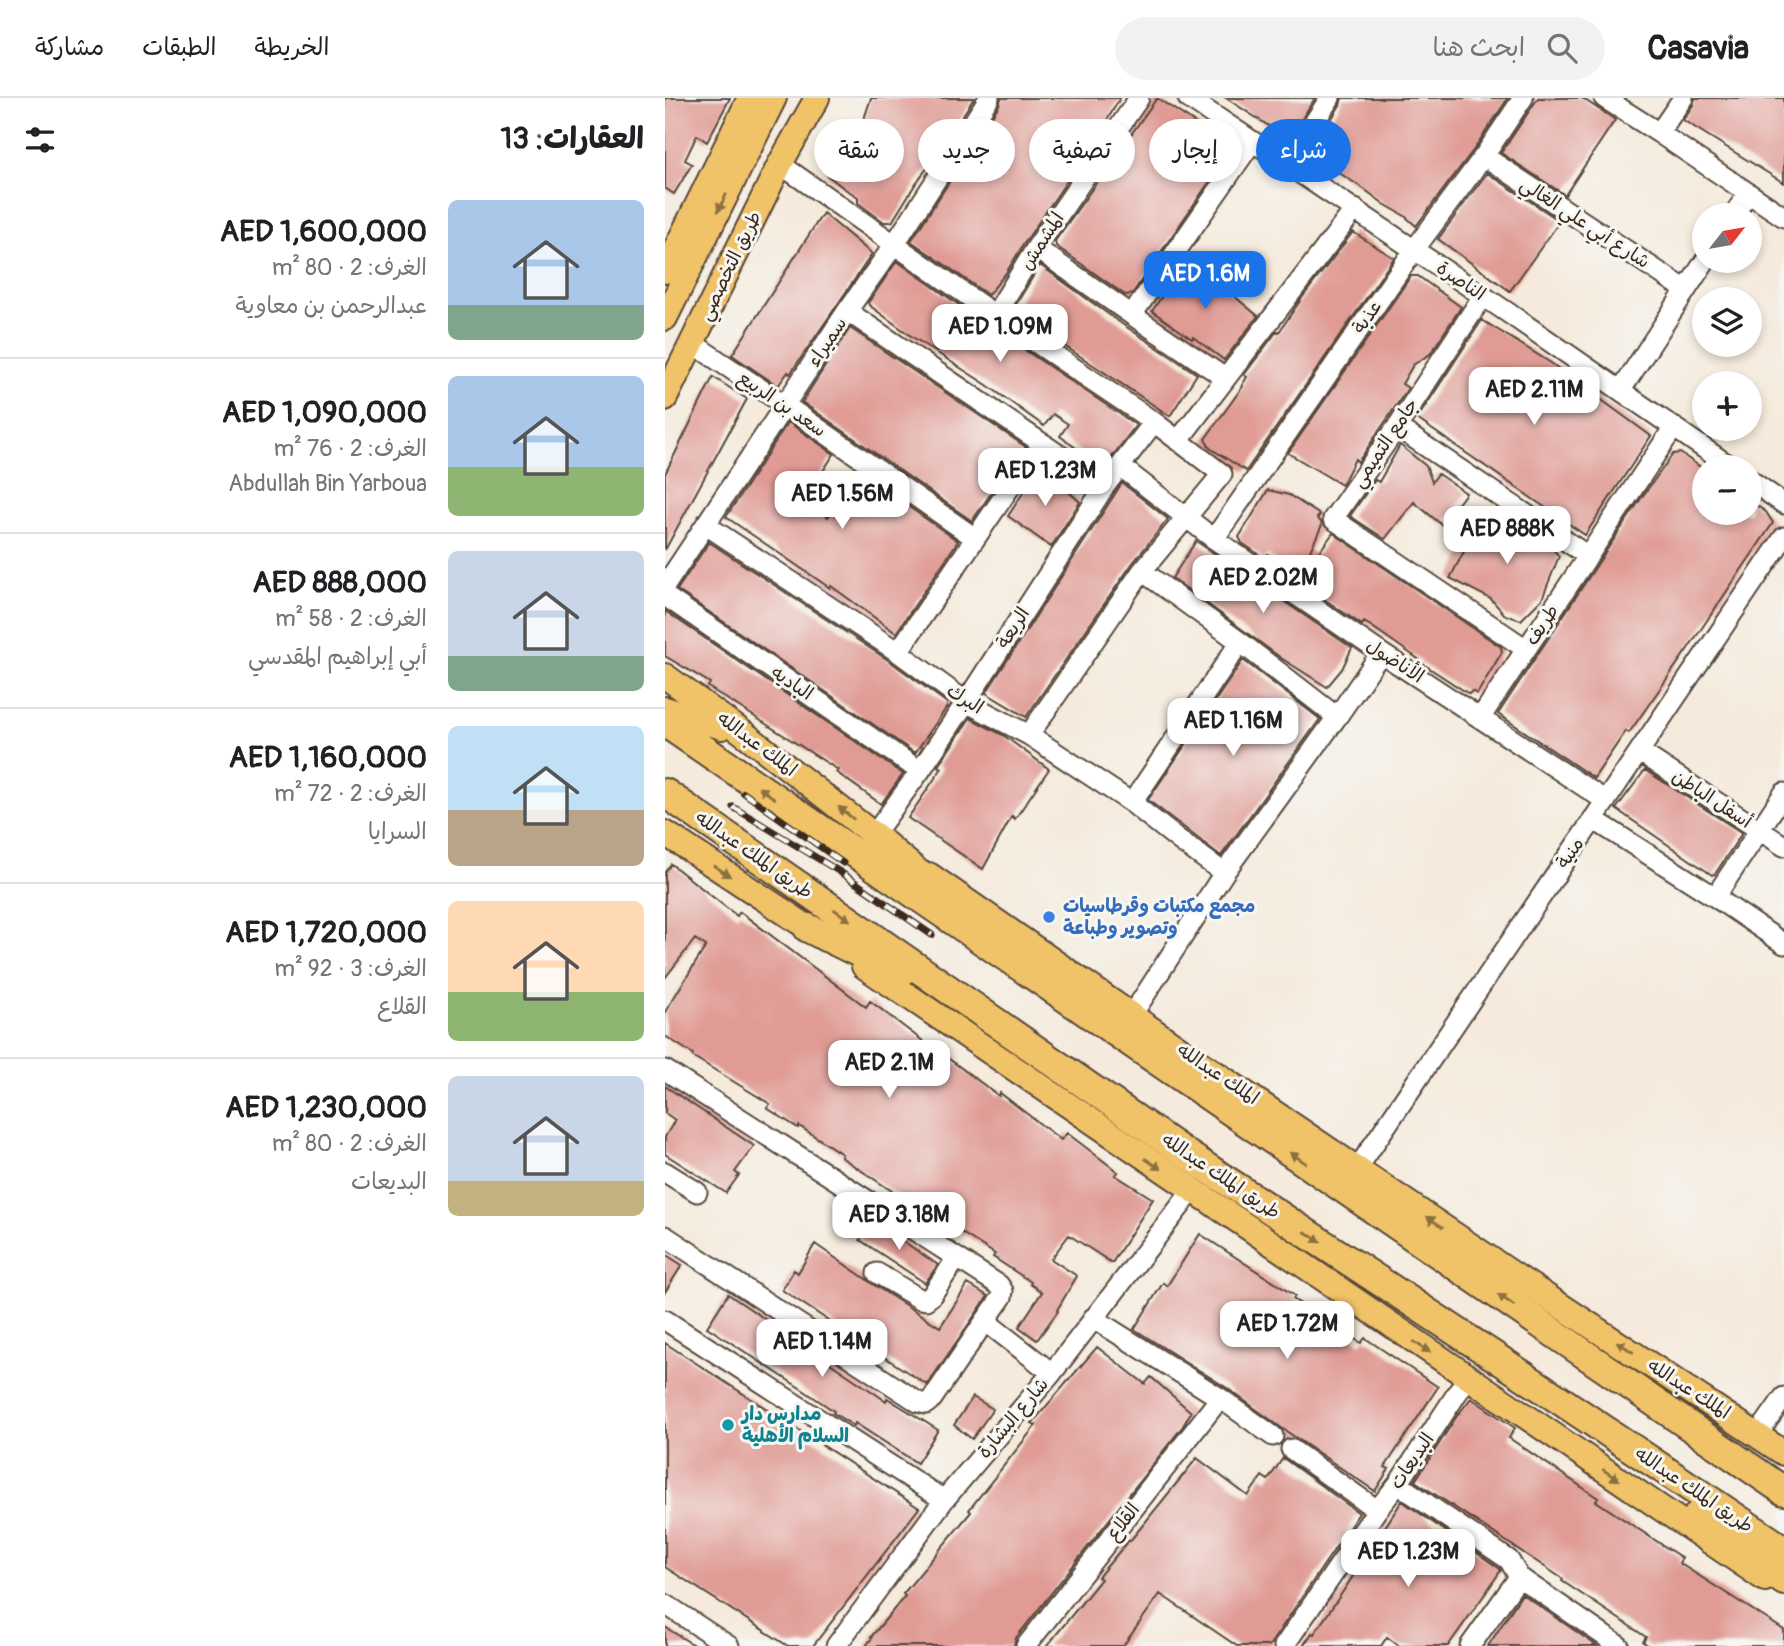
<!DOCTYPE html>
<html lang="ar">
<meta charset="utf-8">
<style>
:root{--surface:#fff;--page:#f2f2f2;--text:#202124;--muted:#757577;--line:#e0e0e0;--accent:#1a73e8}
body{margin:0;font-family:Pangolin,"Playpen Sans Arabic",sans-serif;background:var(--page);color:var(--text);direction:rtl;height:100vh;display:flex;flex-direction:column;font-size:26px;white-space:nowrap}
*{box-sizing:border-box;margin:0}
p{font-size:23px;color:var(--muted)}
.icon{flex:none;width:38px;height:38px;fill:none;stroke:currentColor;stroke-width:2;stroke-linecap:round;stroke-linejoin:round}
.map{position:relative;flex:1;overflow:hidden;direction:ltr}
.side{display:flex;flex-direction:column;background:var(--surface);width:665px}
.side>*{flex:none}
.banner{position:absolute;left:21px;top:21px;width:665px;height:63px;direction:rtl;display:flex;gap:14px}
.needle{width:46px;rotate:59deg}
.fabs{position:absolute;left:1027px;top:105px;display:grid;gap:14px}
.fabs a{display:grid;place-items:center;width:70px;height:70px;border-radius:50%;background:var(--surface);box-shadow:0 4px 10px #0003;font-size:35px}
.price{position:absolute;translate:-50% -60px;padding:0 16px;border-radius:14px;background:#fff;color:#222;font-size:23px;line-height:46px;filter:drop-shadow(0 2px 4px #0008)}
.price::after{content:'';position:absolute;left:50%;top:42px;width:21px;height:16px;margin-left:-10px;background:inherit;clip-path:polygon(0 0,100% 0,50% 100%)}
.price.current{background:var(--accent);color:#fff}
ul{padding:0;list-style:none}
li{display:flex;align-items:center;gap:21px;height:175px;padding:0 21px}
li+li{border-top:2px solid var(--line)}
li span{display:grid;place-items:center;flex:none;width:196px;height:140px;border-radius:10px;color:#555}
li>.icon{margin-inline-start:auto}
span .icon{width:84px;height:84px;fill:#fffc;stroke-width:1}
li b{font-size:30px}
h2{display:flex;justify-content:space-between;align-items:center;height:84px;padding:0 21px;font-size:30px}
.pill{padding:0 24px;border-radius:32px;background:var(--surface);box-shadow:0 4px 10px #0003;font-size:24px;line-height:63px}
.pill.current{background:var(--accent);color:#fff}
header{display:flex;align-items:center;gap:42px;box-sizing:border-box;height:98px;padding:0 35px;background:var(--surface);border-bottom:2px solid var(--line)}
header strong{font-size:33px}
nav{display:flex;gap:38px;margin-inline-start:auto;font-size:24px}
.search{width:490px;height:63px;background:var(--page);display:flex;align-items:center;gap:18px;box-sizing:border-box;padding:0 24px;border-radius:38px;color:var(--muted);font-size:26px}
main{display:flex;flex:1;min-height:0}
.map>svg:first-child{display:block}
.building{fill:#e09b95}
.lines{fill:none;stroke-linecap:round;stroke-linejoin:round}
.minor-casing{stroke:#57473a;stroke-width:23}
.major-casing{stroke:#57473a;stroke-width:28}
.highway-casing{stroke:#57473a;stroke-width:32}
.minor{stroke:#fff;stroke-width:19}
.major{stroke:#f1c369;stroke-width:24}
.highway{stroke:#f1c369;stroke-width:28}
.rail-casing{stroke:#3b2a1e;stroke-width:7}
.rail{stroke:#f6f6f2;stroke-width:4.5;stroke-dasharray:13;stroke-linecap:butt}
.oneway{fill:#8d6f40}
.shop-dot{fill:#3f7fe0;stroke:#f6f6f2;stroke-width:2.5}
.culture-dot{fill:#0f9aa8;stroke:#f6f6f2;stroke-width:2.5}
.labels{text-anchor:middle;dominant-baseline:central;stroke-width:6;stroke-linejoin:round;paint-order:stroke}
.street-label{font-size:19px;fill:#3b2a1e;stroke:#f6f6f2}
.shop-label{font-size:19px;font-weight:bold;fill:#366cbe;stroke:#f6f6f2;text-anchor:start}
.culture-label{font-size:19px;font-weight:bold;fill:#0d838f;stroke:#f6f6f2;text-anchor:start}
</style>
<header>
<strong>Casavia</strong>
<div class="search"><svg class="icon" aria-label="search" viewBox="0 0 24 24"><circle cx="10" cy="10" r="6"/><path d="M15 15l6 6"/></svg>ابحث هنا</div>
<nav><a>الخريطة</a><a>الطبقات</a><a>مشاركة</a></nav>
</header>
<main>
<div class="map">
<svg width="1119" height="1548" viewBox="0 0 1119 1548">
<rect width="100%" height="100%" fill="#f6f6f2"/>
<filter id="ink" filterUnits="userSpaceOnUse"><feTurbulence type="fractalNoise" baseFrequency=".0143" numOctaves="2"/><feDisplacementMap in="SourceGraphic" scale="14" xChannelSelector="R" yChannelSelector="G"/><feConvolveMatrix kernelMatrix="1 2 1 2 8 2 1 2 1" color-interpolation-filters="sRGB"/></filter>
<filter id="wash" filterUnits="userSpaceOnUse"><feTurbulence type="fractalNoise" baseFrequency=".00686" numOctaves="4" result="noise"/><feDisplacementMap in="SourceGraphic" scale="28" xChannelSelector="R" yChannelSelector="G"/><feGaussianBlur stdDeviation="1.57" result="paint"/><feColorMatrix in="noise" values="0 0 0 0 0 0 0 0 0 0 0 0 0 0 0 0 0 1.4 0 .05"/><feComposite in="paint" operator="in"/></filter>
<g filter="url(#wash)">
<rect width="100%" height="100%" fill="#f5eadb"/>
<g id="blocks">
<path class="building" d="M0,0H65L42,44L32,37L20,62L27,66L9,96L0,90Z
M206,0H309L272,57L251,85L227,124H219L193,105V99L180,91L163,78L158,63L169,55L196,30Z
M336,0H455L434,36L358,147L341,175L323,197L246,143L334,7Z
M492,0L565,48V54L467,196L460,197L391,148L390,143Z
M561,0H650L626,38H619Z
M677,0H843L809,51L751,128L740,118L719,106L699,91L645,56L675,7Z
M873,0H917L950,22L900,97L836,55Z
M1030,0H1119V85L1018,22L1028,7Z
M822,75L895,123L845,193L773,141Z
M158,115L207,156L125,276L123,274L113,288L67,257Z
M688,134L729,160L581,373L545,350L540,341L578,288L577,287L582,279L579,277L612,233L614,234L637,200Z
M232,163L318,224L312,235L322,241L329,231L471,327L440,368L424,360L395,338L403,326L388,316L379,328L322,287L246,238L204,207L203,205Z
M520,164L557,188L593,218L559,262L528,239L527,241L487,213Z
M375,167L457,226L532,276L505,318L347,213Z
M746,178H753L796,209L765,256L748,267L737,286L743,290L693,364L690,361L677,387L623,355Z
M817,222L886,265L986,338L920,437L752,321Z
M185,230L361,349L342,372L307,423L137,304Z
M48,279L82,301L0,452V376Z
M123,324L169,356L139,402L163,419L192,373L293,443L231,535L166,488L165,490L61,419Z
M735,347L761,368L767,384L773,376L801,395L777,427L749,404L720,441L685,418L710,382L714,384Z
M1015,355L1040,372V415H1085V403L1101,414L1108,425L1022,552L964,635L961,633L929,680L833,616L977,399L1008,356Z
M372,374L379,375L394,385L415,404L386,449L343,418Z
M457,385L503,421L467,466L361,619L321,595Z
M603,392L624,397L655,417L652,420L656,424L657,427L645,453L652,457L668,435L836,549L837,554L812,596L807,593L804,596L755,564L756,563L739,551L706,528L699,524L697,527L656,499L658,497L603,456L599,460L577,445L574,439Z
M825,413L868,437L864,442L884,447L894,458L877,501L856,522L840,517L826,501L785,480L804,444L805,445Z
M531,443L687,550L677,571L662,589L616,560L507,480Z
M44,444L226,564L282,605V609L250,655L12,492Z
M0,513L238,676L216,706L171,674L173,672L43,589L45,585L0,558Z
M578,562L655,621L556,758L483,702Z
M305,620L338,637L384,671L350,721L347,718L318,771L243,720L277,670L273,668Z
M980,672L1077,735L1050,776L1047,777L951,711Z
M6,766L72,818L75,814L201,909L205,903L267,950L268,949L334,998L335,995L396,1042L402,1035L453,1074L450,1077L488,1101L447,1165L404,1137L386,1161L412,1178L392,1212L393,1213L372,1242L354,1229L377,1194L365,1186L366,1184L328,1159L330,1156L286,1128L285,1131L254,1111L176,1059L177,1056L134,1028L133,1030L102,1010L105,1006L27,958L28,956L0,938V914L41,848L30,841L0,880V774Z
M0,988L89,1048L70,1074L74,1077L61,1095L0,1056V1039L10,1022L0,1015Z
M207,1122L273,1167L260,1185L195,1142Z
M535,1136L630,1198L628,1201L696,1245L700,1240L773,1289L720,1369L724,1371L710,1393L618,1331L562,1290L469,1231L498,1185L502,1188Z
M150,1146L201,1181L206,1185L275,1229L303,1186L323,1198L262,1287L117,1192L129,1172L133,1175Z
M0,1156L17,1167L0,1194Z
M63,1196L221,1303L222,1300L273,1332L252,1365L190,1325L189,1328L168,1315L169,1313L138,1292L42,1229Z
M0,1245L254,1410L148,1548H123L0,1469Z
M432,1249L480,1286L486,1279L526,1314L518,1328L351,1540L349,1548H201L207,1540L206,1539L240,1498L238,1496L306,1414L304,1412L371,1327L367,1325Z
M308,1299L328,1311L307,1341L289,1327Z
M806,1300L850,1330L844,1340L933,1400L931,1403L1017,1460L1014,1465L1119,1532V1548H984L978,1544L981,1539L897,1483L898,1481L750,1383L792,1318Z
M532,1360L583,1398L597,1378L603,1382L618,1360L694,1415L604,1548H572L495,1496L458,1548H382L436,1481L433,1479L464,1442L465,1443Z
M737,1403L835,1471L836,1472L822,1493L783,1548H734L722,1539L716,1548H638L647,1535L649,1536L677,1495Z
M857,1496L932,1548H823Z
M0,1529L30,1548H0Z"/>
</g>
</g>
<g filter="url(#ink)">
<use href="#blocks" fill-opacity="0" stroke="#57473a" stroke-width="2"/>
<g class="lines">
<g class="minor-casing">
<path id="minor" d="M523,0L842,214L1066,369
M939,0L994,35L1119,119
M994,35L1018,0
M819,58L1021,192
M115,66L330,217L489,324L557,376L477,473L364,637
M622,66L665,0
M1069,117L1083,95
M371,150L467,217L560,280
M818,198L732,329L668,421L861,551
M182,213L440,388
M330,217L371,150L474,0
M467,217L587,44
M27,245L120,307L310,440
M956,292L1040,163
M732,329L923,458
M513,343L690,111
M455,368L549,441L716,555L941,703
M1085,382L1119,406
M41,427L233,554L301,604L364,637L467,705L514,742L559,775
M549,441L749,152L819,58L858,0
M477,473L575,544L672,619
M0,488L182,213L229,147L324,0
M0,498L255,673
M233,554L352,379L379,346
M816,619L1009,329
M975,654L1119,748
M467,705L575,544
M928,721L1050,799L1119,846
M208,738L255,673L301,604L440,388L489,324
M1050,799L1119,695
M467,917L559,775L672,619L716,555
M0,972L334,1187L338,1193L337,1199L320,1223L387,1275
M692,1071L1119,439
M0,1074L32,1094
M0,1138L253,1304L261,1306L267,1301L320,1223
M212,1175L255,1201L261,1202L266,1198L292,1160
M0,1222L279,1402
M555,1300L608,1338
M1093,1336L1119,1299
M626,1351L712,1412
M733,1386L844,1462L854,1479L954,1548
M0,1506L64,1548
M171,1548L279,1402L387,1275L527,1093
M361,1548L555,1300L428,1220
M619,1548L712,1412L733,1386L802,1280
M805,1548L854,1479"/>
</g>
<g class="major-casing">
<path id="major" d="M0,173L85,0
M0,220L109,0
M0,300L115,66L152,0
M0,578L81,637L223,748
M0,611L57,629
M0,735L160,841
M264,777L522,956L846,1175L1119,1355
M199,868L1100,1481"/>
</g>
<g class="highway-casing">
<path id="highway" d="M8,630L1119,1393
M0,695L521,1056L844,1268L1119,1452
M208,738L278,797
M143,830L235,875
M1033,1417L1078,1449L1119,1483"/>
</g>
<use href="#minor" class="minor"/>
<use href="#major" class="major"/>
<use href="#highway" class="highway"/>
<g class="rail-casing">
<path id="rail" d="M79,695L178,765
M68,709L175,774L267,837"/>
</g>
<use href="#rail" class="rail"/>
</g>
<defs><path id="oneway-solid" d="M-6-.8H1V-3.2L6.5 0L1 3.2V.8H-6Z" transform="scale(1.75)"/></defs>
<g class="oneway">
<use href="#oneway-solid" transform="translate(57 105) rotate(116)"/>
<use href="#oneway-solid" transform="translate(102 695) rotate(-145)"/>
<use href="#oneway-solid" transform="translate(181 715) rotate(-141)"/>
<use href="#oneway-solid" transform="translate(57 773) rotate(33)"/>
<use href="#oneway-solid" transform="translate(177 817) rotate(35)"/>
<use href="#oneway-solid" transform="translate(633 1060) rotate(-146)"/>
<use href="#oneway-solid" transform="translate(488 1066) rotate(34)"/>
<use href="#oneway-solid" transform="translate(770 1124) rotate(-146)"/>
<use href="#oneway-solid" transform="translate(648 1139) rotate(33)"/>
<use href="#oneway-solid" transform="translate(841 1202) rotate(-146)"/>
<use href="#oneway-solid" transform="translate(757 1249) rotate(34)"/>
<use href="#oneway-solid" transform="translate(960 1249) rotate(-147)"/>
<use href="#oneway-solid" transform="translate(946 1377) rotate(34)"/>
</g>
</g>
<circle class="shop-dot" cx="384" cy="819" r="7"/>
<circle class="culture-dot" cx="63" cy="1327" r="7"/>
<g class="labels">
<g class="street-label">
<text transform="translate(920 125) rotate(33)">شارع أبي علي الغالي</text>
<text transform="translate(377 143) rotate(-57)">المشمش</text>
<text transform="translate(65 168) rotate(-64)">طريق التخصصي</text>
<text transform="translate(796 183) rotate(34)">الناصرة</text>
<text transform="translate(702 219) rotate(-55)">عذبة</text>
<text transform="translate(162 244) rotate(-56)">سميراء</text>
<text transform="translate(117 306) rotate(34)">سعد بن الربيع</text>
<text transform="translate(720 345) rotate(-56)">جامع التميمي</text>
<text transform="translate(877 527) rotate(-56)">طريف</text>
<text transform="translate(348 530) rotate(-57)">الريعة</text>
<text transform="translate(730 563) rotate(33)">الأناضول</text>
<text transform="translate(127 585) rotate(34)">الباديه</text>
<text transform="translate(300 601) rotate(32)">البرك</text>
<text transform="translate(92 646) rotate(37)">الملك عبدالله</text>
<text transform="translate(1047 701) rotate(33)">أسفل الباطن</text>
<text transform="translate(905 755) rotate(-56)">منية</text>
<text transform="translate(89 757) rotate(35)">طريق الملك عبدالله</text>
<text transform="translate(553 976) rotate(34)">الملك عبدالله</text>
<text transform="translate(556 1078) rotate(34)">طريق الملك عبدالله</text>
<text transform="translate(1024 1291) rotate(33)">الملك عبدالله</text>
<text transform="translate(348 1320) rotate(-50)">شارع البشارة</text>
<text transform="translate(747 1363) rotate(-56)">البديعات</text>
<text transform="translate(1029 1392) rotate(34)">طريق الملك عبدالله</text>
<text transform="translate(458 1424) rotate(-52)">القلاع</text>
</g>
<g class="shop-label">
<text x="398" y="808">مجمع مكتبات وقرطاسيات<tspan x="398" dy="22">وتصوير وطباعة</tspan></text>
</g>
<g class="culture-label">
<text x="77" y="1316">مدارس دار<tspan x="77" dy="22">السلام الأهلية</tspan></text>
</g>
</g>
</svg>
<div class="fabs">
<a><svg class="needle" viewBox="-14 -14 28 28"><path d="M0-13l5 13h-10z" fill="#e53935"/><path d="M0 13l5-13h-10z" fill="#757577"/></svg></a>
<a><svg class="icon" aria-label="layers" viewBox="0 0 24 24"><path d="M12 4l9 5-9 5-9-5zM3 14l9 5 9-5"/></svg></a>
<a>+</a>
<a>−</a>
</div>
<b class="price current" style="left:540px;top:213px">AED 1.6M</b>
<b class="price" style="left:335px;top:266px">AED 1.09M</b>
<b class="price" style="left:869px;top:329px">AED 2.11M</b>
<b class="price" style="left:380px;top:410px">AED 1.23M</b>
<b class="price" style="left:177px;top:433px">AED 1.56M</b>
<b class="price" style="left:842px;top:468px">AED 888K</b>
<b class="price" style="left:598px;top:517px">AED 2.02M</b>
<b class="price" style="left:568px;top:660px">AED 1.16M</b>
<b class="price" style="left:224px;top:1002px">AED 2.1M</b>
<b class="price" style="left:234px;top:1154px">AED 3.18M</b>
<b class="price" style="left:622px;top:1263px">AED 1.72M</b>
<b class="price" style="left:157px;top:1281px">AED 1.14M</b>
<b class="price" style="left:743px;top:1491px">AED 1.23M</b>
<div class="banner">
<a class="pill current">شراء</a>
<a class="pill">إيجار</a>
<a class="pill">تصفية</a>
<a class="pill">جديد</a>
<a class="pill">شقة</a>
</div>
</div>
<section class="side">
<h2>العقارات: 13<svg class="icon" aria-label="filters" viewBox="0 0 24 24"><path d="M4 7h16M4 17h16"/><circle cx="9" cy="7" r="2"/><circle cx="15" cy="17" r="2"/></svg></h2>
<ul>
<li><span style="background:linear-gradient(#a9c7e8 75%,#7fa58c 0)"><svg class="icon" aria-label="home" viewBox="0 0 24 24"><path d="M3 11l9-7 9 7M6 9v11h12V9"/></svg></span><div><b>AED 1,600,000</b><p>الغرف: 2 · 80 m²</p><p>عبدالرحمن بن معاوية</p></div></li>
<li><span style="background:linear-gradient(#a9c7e8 65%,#8fb573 0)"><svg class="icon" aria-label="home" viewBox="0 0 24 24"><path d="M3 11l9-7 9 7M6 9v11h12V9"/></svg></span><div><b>AED 1,090,000</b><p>الغرف: 2 · 76 m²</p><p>Abdullah Bin Yarboua</p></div></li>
<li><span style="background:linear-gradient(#c9d6e8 75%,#7fa58c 0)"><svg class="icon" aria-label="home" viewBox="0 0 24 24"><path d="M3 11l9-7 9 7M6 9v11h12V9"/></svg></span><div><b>AED 888,000</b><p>الغرف: 2 · 58 m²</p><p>أبي إبراهيم المقدسي</p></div></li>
<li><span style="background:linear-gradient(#bfe0f5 60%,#b9a48a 0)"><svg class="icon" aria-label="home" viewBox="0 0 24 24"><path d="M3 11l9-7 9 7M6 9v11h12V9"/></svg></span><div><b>AED 1,160,000</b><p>الغرف: 2 · 72 m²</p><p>السرايا</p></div></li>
<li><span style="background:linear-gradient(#ffd9b3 65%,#8fb573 0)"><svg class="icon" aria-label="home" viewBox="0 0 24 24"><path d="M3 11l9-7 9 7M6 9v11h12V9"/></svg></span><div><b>AED 1,720,000</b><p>الغرف: 3 · 92 m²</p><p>القلاع</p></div></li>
<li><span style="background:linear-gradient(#c9d6e8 75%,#c2b280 0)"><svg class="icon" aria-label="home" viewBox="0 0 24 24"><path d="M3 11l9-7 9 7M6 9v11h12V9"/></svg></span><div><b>AED 1,230,000</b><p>الغرف: 2 · 80 m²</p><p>البديعات</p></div></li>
</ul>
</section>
</main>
